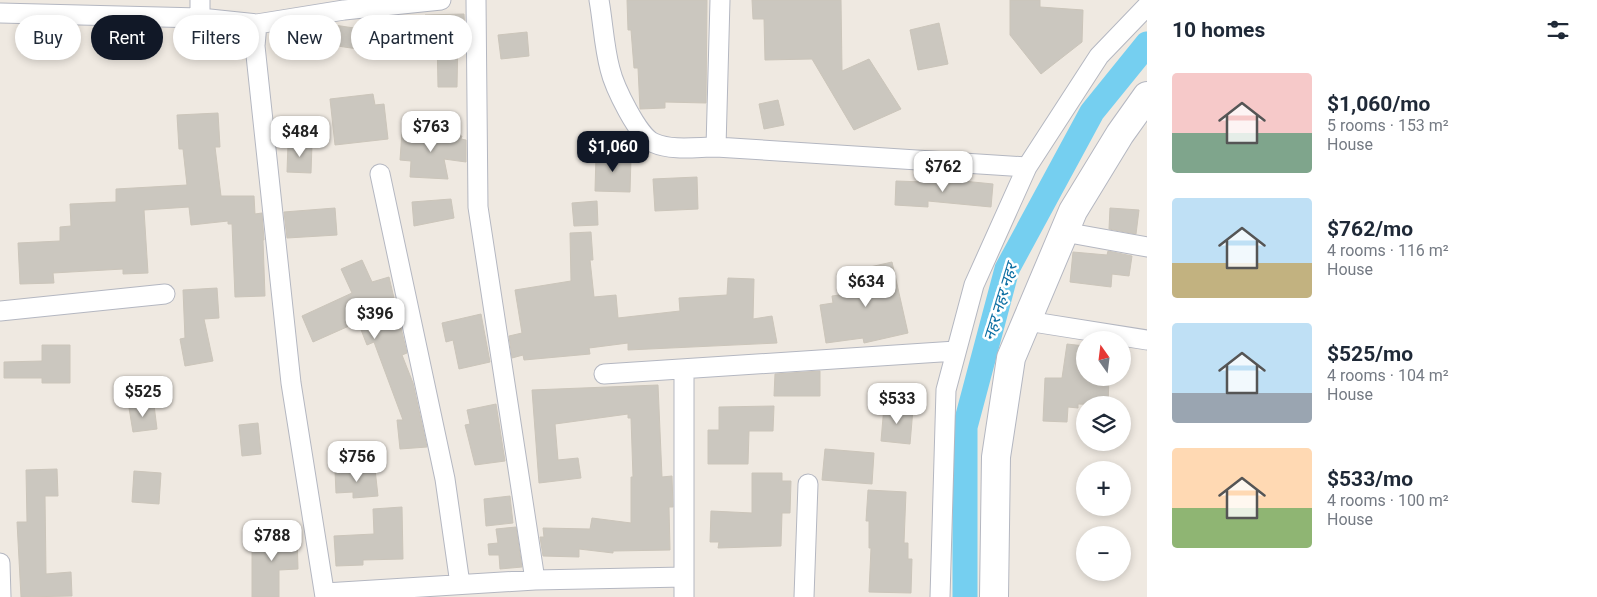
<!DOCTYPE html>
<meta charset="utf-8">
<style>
:root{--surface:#fff;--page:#f2f2f3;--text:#1f2937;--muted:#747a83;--accent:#111827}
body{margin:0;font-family:Roboto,"Noto Sans Devanagari",sans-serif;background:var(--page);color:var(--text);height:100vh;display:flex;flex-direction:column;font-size:19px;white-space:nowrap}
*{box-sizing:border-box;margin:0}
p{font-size:16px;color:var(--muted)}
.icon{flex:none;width:28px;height:28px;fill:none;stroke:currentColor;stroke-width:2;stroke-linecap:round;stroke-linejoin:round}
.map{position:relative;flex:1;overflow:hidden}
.sheet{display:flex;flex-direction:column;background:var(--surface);width:450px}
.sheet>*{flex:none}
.guide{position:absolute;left:15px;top:15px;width:475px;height:45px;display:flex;gap:10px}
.needle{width:32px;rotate:346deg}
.tools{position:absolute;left:1076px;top:331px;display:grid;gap:10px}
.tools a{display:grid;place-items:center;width:55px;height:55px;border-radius:50%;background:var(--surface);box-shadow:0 2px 8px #0003;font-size:25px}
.price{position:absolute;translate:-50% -42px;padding:0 11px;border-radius:10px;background:#fff;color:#222;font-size:16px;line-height:32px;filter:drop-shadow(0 1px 2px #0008)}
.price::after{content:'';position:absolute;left:50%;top:30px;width:15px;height:11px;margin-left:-8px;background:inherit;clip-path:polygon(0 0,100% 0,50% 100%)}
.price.on{background:var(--accent);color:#fff}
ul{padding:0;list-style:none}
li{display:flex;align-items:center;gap:15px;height:125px;padding:0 25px}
li span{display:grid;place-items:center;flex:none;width:140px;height:100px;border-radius:5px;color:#555}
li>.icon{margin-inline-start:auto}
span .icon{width:60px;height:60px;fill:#fffc;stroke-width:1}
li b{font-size:21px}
h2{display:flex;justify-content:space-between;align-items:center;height:60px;padding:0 25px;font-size:21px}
.pill{padding:0 18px;border-radius:22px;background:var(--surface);box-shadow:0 2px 8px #0003;font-size:18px;line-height:45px}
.pill.on{background:var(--accent);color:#fff}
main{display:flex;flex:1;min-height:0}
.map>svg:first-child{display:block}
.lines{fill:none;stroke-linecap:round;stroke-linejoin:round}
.canal{stroke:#75cff0;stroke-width:25}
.building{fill:#cbc7bf;stroke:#cbc5ba}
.minor-casing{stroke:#b4b7c1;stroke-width:21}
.secondary-casing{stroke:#b4b7c1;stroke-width:30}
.minor{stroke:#fff;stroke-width:19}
.secondary{stroke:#fff;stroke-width:28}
.labels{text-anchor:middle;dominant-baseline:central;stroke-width:5;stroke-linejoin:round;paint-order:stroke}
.water-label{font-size:16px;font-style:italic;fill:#0d6fa3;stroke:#fff}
</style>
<main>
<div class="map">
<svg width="1147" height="597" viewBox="0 0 1147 597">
<rect width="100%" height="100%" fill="#efe9e1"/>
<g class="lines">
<path class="canal" d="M965,597V427L1007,269L1092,112L1147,44"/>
</g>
<path class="building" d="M627,0H707L706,103L665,102V108L640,109L638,68H634L631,30H628Z
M752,0H841L842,71L869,59L901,109L854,130L812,59L765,60L764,19H753Z
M1010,0H1040V7L1083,10L1082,42L1041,74L1010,35Z
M464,14L465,35H458L457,87H438L437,36H426L425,15Z
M939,23L948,64L918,70L910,30Z
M334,25L374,31L371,51L331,45Z
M527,32L529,56L501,59L498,35Z
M373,94L375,105L384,104L388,139L335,145L330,99Z
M778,100L784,125L764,129L759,104Z
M218,113L220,147H215L221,196H254L255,214L262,213L264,240H263L265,296L235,297L232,224H228V221L191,225L189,207L144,210L148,273L123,274V269L53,273L54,283L20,284L18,243L60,241V227L71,226L70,204L116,202V189L187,185L183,149H179L177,115Z
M402,132L462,136L461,139L466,140V162L444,159L448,179L410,177L411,161L400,160Z
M288,144H312L311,173L287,172Z
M596,155L631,156L630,192L595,191Z
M697,177L698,209L655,211L653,179Z
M953,180L993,184L991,207L928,201V207L895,205L896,181L953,183Z
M451,199L454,218L414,226L412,202Z
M597,201L598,225L574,226L572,203Z
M335,208L337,235L287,238L284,212Z
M1110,208L1139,210L1136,234L1109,229Z
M591,232L593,260H590L594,297L616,295L618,318L680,311L679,298L727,295L728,278L754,279L753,319L772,316L777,343L628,350V343L589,348L590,354L524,360L523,355L512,358L509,336L522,333L515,290L571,281L570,233Z
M1108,251L1132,256L1129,276L1112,274L1111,287L1070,282L1073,252L1107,255Z
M362,260L372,282L389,277L407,353L402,355L413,383L427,447L400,449L397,420H403L374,342L367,345L358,322L313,342L302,316L352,293L341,269Z
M892,262L908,333L864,343L863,338L826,343L820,305L833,303L832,296L853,293L848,272Z
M217,288L219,318L204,319L213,361L185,366L180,339L185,338L183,290Z
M481,314L490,362L459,369L453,340L446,342L442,323Z
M1067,344L1085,346V378H1109L1108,405L1078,404V408L1068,407L1067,422L1043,421L1045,378H1062Z
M42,345H70V383H42V378H4V362L42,361Z
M820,371V396H774L775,374Z
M658,385L662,477L672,476L673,507H669L670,550L613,551V553L579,549V557L543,556L540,537H544L543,528L590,529L592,518L631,523V477H633L631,418H628V414L555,424L558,460L578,458L581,478L539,483L532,390Z
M496,404L505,461L475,465L465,425L470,424L467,410Z
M154,405L157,429L133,432L129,408Z
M774,406L773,431H749L748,464H708V430H719V407Z
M884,406L913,409L910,444L881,441Z
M258,423L261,454L242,456L239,425Z
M825,449L874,453L872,484L822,480Z
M57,469L58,496H45L46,574L71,572L72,596L21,597L17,522H27L26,470Z
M375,469L378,496L353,498V492L336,493L335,471Z
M134,471L161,473L159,504L132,502Z
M752,473H782V481H791L790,513H782L781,546L718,548L719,542H710L711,511L752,513Z
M868,490L906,492L904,543H908V559H912L911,593L869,592L871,548H869V521H866Z
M510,496L513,523L486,526L484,499Z
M402,507L403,559L363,560V565L336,566L334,536L374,534L373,509Z
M516,527L522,567L500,569L499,555H489L488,544L498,543L496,529Z
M252,535H297L298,569L279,570V597H252Z"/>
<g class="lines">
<g class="minor-casing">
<path id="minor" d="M200,0V18
M476,0L478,207L535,580
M599,0C603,22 604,47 610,69C614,86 638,137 654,143C672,151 697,147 716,147L1027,167
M0,13L200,18L257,24L255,46L291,383L325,597
M257,24L344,10L441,0
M716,147L720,0
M380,174L445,479L460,584
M1064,232L1147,247
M0,311L165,294
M1027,321L1147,340
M684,369V597
M604,374L956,351
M0,563L1,597
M325,593L535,580L684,577
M804,597L808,484
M940,597L946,390L974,285L1027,167L1099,56L1147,6"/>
</g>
<g class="secondary-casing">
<path id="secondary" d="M994,597L996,457L1011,358L1073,211L1120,134L1147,96"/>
</g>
<use href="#minor" class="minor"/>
<use href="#secondary" class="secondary"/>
</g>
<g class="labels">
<g class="water-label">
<text transform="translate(1000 302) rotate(-73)">नहर नहर नहर</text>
</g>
</g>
</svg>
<div class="tools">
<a><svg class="needle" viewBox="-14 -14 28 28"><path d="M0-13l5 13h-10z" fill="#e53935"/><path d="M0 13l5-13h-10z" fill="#747a83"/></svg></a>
<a><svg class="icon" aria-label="layers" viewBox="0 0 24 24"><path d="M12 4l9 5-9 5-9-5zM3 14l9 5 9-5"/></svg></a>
<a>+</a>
<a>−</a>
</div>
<b class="price" style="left:431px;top:153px">$763</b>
<b class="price" style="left:300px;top:158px">$484</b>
<b class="price on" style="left:613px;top:173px">$1,060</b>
<b class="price" style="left:943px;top:193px">$762</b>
<b class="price" style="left:866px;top:308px">$634</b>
<b class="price" style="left:375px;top:340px">$396</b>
<b class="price" style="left:143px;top:418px">$525</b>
<b class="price" style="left:897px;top:425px">$533</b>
<b class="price" style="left:357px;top:483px">$756</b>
<b class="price" style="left:272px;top:562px">$788</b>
<div class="guide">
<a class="pill">Buy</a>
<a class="pill on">Rent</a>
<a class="pill">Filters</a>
<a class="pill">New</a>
<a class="pill">Apartment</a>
</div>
</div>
<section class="sheet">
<h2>10 homes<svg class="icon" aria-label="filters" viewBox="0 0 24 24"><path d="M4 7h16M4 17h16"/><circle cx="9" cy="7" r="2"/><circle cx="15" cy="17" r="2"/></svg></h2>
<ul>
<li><span style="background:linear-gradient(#f6c9c9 60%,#7fa58c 0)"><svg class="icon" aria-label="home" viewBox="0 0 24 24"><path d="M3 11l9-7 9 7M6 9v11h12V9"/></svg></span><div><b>$1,060/mo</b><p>5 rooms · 153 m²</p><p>House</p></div></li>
<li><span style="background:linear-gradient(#bfe0f5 65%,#c2b280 0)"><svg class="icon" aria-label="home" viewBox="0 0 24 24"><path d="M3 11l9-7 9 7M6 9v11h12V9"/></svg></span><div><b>$762/mo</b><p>4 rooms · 116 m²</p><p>House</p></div></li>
<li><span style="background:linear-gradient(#bfe0f5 70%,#9aa5b1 0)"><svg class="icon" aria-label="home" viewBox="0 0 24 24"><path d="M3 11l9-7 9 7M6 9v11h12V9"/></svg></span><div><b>$525/mo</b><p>4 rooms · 104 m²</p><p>House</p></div></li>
<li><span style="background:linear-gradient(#ffd9b3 60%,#8fb573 0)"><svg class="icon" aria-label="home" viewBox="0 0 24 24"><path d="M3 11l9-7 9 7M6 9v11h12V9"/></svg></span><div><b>$533/mo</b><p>4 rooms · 100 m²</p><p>House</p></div></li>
</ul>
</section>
</main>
